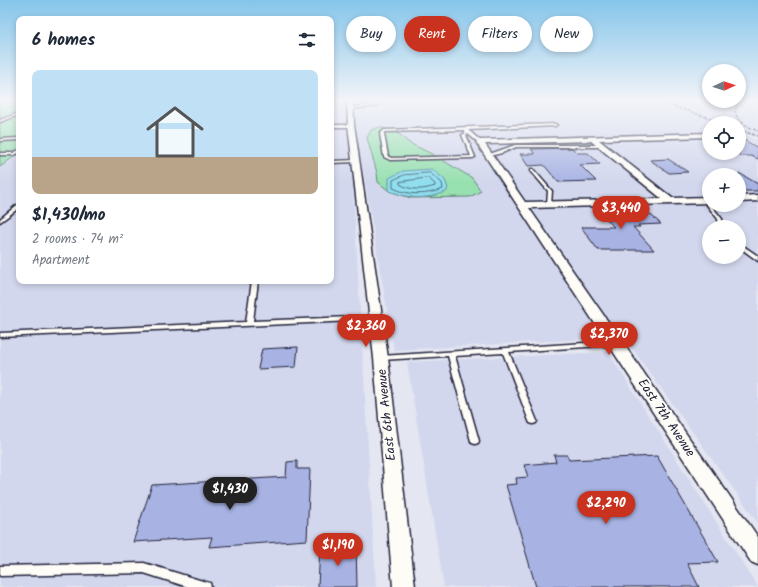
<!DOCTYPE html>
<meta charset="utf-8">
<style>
:root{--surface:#fff;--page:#f2f2f3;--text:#1f2937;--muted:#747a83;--accent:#c8321e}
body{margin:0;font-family:Kalam,sans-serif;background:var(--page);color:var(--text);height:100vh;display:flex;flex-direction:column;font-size:15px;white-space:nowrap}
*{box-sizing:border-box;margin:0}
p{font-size:13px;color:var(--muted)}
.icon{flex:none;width:22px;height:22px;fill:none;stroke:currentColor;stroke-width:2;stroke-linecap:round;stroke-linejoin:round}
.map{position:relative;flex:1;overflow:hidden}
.side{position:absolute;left:16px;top:16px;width:318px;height:268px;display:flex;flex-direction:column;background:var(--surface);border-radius:8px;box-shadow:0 2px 6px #0003}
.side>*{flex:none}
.top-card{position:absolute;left:346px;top:16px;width:352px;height:36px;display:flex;gap:8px}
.needle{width:26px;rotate:86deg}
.controls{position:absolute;left:702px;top:64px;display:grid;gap:8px}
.controls a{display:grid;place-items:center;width:44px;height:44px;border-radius:50%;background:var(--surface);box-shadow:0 2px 6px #0003;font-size:20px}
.price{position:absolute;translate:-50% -34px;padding:0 9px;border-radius:14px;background:var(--accent);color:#fff;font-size:13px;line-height:26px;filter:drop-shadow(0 1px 2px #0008)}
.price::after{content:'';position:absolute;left:50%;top:24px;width:12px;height:9px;margin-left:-6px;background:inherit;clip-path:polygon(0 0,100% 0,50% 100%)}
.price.selected{background:#222;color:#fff}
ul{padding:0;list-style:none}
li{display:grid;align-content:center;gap:8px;height:212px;padding:0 16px}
li span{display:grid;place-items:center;height:124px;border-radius:8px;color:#555}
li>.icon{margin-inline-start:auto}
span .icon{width:72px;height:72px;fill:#fffc;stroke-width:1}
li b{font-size:17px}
h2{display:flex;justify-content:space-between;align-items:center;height:48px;padding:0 16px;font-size:17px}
.pill{padding:0 14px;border-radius:18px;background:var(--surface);box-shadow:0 2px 6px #0003;font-size:14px;line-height:36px}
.pill.selected{background:var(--accent);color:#fff}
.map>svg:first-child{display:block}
.built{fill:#d2d7ed;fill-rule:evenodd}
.green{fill:#97e0af;stroke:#5c8175}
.water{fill:#90deee;stroke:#6493a6}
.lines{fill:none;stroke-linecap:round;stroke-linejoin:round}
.shore{stroke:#4e6d83;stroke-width:1}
.building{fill:#a8b3e3;stroke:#22223b}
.lane-casing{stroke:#22223b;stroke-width:3}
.street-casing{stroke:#22223b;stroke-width:3}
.lane{fill:#fdfcf7;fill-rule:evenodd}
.street{fill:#fdfcf7;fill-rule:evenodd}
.rail{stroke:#22223b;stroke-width:1.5;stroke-dasharray:3 1.5;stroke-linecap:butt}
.labels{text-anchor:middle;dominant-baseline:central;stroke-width:4;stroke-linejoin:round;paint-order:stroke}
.street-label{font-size:13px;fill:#22223b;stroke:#fdfcf7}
</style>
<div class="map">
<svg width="758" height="587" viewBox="0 0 758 587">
<rect width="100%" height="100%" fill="#e4e6f1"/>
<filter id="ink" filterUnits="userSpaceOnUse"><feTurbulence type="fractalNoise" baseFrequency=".025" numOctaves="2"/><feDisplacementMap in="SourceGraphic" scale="8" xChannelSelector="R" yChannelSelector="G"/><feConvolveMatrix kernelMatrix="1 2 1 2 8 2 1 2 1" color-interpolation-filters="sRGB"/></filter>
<g filter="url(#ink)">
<path class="built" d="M0,101H19V281H331V101H348L376,587H0Z
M351,101H662L730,123H709V153H739V133L758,140V523L624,337L394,350ZM709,175H739V205H709ZM709,227H739V257H709Z
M666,101H758V138L739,132L749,128L739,125V123H733Z
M608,352L758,587H444L407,362Z"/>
<path class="green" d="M0,101H19V153L0,167Z
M380,127L399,134L409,143L434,155L472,178L481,191L470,197L411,198L389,191L378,182L377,173L367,138L371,130Z"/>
<path class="water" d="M432,169L445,180L448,188L446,192C422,200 413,199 389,191V178L403,171Z"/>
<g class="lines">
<path class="shore" d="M430,173L442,183L443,189C426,195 410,196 393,188V180L404,175Z
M428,178L435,184V186C423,190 411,191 400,184V182Z"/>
</g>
<path class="building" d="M739,137L758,148V159L751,156H739Z
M572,148L577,153H588L600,164L580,165L596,181L558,182L544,165L528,166L520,154H535L531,149Z
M668,159L688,172L669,173L650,160Z
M739,173L758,184V191H745L739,187Z
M643,208L661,224L638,225L640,227H633L654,250H598L581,227H614L597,209Z
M298,347L296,367L258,369L262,349Z
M554,455H567L569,460L657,456L718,562L687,563L699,587H536L506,485L517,484L516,478L528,477L524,465L556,462Z
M297,461V469H310L307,540L209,547L212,537L133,542L152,485L286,477L287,462Z
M356,544L357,587H318L320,547Z"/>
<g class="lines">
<g class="lane-casing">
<path id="lane" d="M379,101H381L377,106L350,109L349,108L376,104Z
M19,113V115L0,122V120Z
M556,124L557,125L555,126L468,130L482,142L479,143L468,134L466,135L475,157L473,158L390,160L384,157L380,134L384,130ZM464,130L466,133L462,135L471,156L391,158L388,156L384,134L385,132Z
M331,125H351L353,126L351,127H331Z
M19,138V140L0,141V139Z
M515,145H602L604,146L602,147H516L502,153L489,156L487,155Z
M19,150V153L14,155H0V153H13Z
M357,160V162H356L331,163V161Z
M531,169H533L552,191L551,205H547V204L548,191L531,171Z
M707,204H709V205H711L722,219L723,227H719L718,219L707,205Z
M17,205H19V208L0,222V219Z
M739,243L758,256V261L739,247Z
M252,281H258L253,321L375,316L378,318L375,320L0,337V333L246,322Z
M616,341H618L619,343L618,345L509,352L537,421L536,423L533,424L530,423L529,421L503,353L455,356L479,441L478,443L475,444L472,443L471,441L448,356L381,360H379L377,358L379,356H381Z
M144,563L206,582L210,583L211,587H188L144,573L0,576V566Z"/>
</g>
<g class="street-casing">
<path id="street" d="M347,101H353L354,124L388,358L415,587H393L374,358L348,124Z
M709,133V137L599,140L672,198L709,197V203L529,208L758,537V565L751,562L476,142L480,140ZM591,141L662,199L525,202L485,144Z
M758,195V201L739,202V196Z"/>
</g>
<use href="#lane" class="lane"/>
<use href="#street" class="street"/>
<path class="rail" d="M657,101L725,123
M740,103L735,109C735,121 748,127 758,131
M739,130L758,136"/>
</g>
</g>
<linearGradient id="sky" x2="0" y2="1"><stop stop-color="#85c5ea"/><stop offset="0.55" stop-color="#f3f4f9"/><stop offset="1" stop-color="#f3f4f9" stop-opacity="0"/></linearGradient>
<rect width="758" height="183" fill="url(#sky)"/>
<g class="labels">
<g class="street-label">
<text transform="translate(387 415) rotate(-96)">East 6th Avenue</text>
<text transform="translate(666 418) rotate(56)">East 7th Avenue</text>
</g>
</g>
</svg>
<div class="controls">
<a><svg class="needle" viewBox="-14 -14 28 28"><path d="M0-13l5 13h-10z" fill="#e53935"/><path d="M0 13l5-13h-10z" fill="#747a83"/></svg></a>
<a><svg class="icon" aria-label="locate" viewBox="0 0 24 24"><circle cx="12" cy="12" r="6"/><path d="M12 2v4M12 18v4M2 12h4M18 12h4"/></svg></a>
<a>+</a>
<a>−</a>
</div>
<b class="price" style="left:621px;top:230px">$3,440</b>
<b class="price" style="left:366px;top:348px">$2,360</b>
<b class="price" style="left:609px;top:356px">$2,370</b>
<b class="price selected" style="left:230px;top:511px">$1,430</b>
<b class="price" style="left:606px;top:525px">$2,290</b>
<b class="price" style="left:338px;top:567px">$1,190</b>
<div class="top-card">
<a class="pill">Buy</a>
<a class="pill selected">Rent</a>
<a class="pill">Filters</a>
<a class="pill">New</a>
</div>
<section class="side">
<h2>6 homes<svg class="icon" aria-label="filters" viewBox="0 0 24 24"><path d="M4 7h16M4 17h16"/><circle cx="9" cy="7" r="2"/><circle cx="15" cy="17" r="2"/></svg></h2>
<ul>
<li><span style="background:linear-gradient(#bfe0f5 70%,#b9a48a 0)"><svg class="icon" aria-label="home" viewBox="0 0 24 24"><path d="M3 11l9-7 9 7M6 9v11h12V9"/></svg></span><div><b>$1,430/mo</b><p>2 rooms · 74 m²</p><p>Apartment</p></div></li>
</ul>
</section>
</div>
